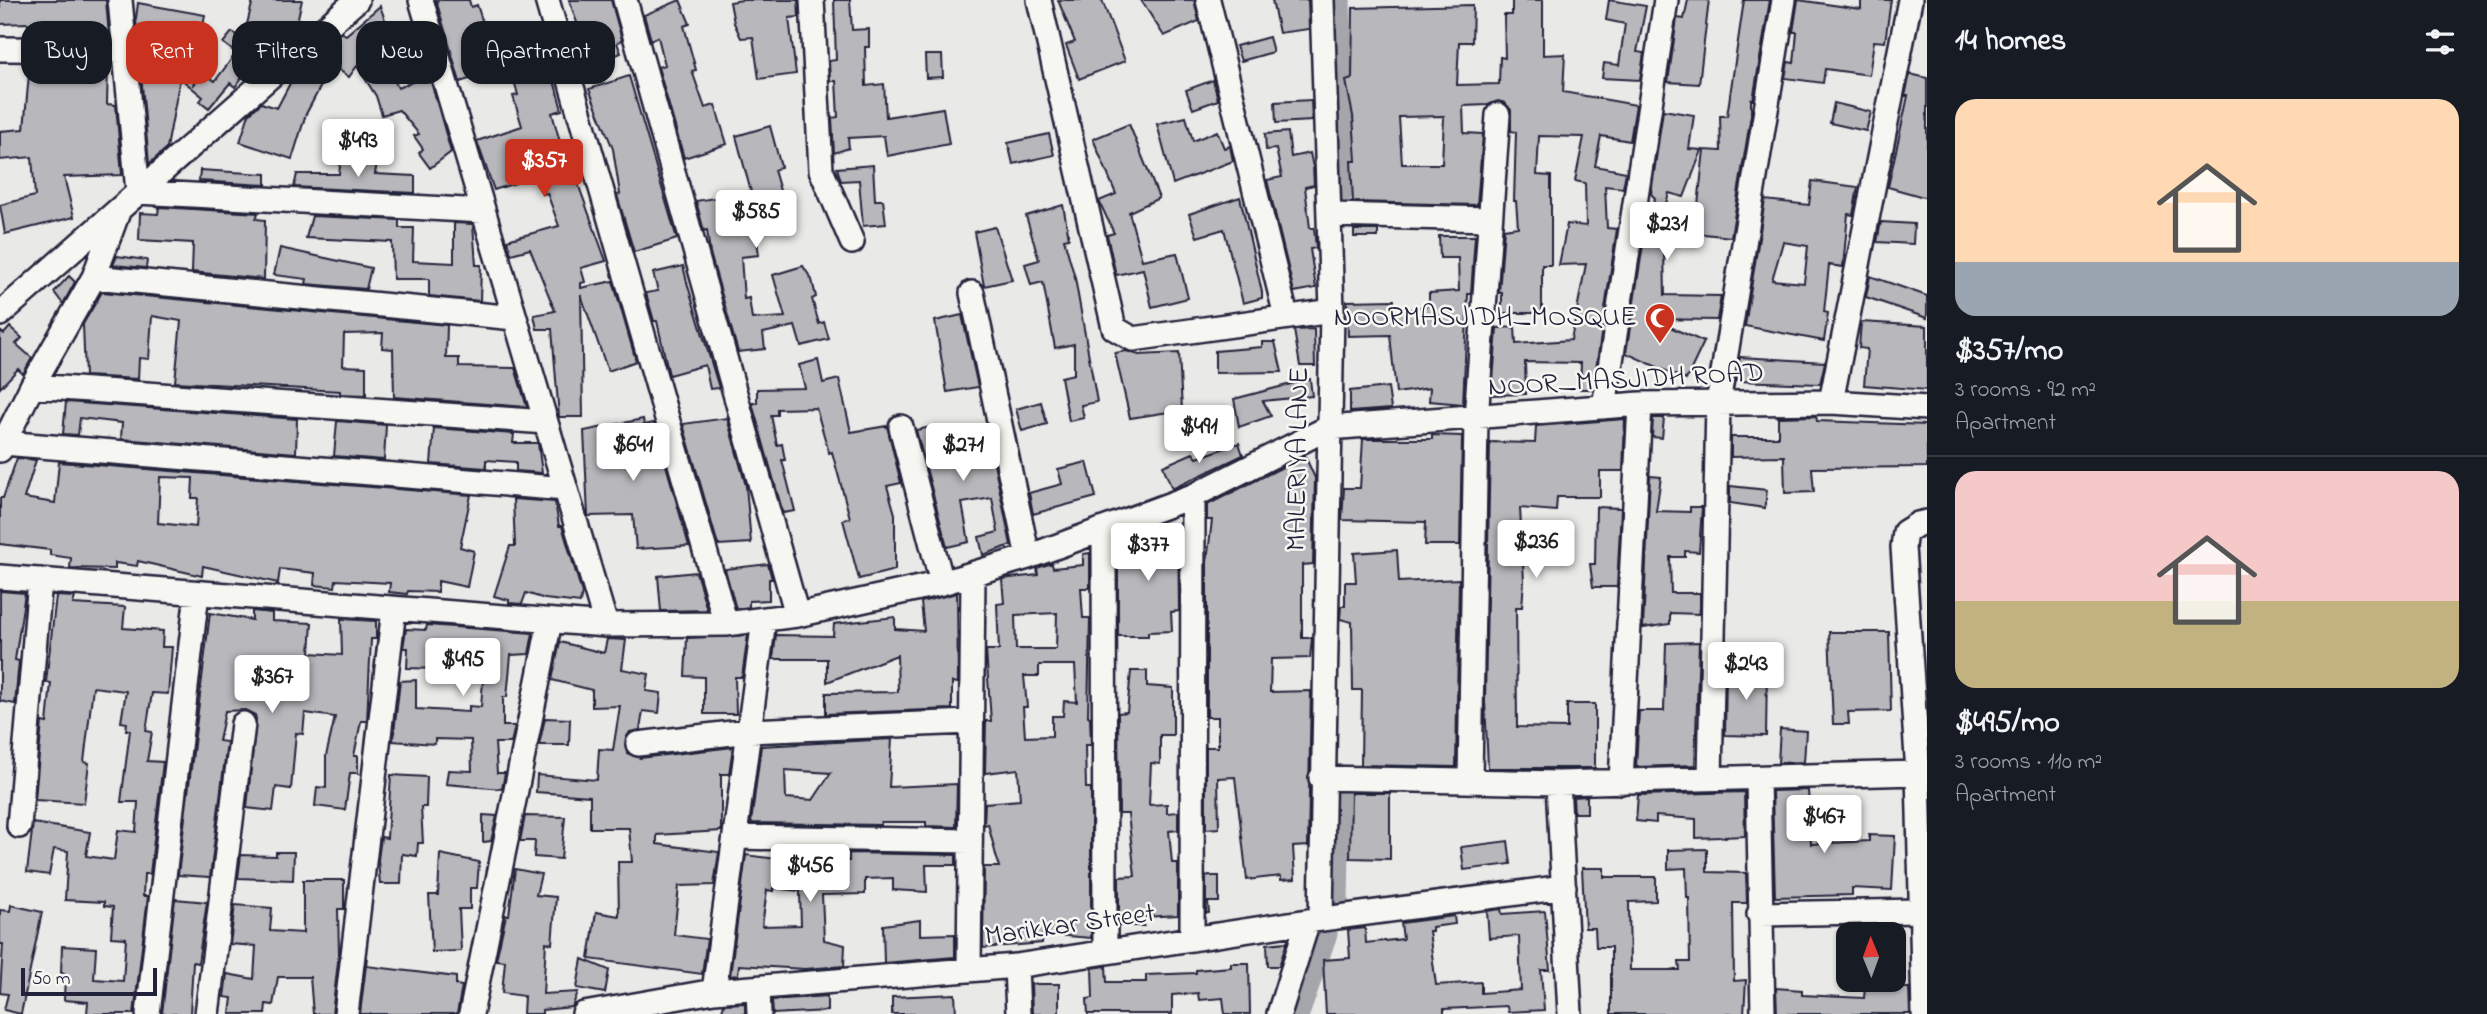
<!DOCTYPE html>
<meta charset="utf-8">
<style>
:root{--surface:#171b24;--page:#20242c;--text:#f1f3f6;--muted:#9ea1a6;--line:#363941;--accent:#c8321e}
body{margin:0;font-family:"Indie Flower",sans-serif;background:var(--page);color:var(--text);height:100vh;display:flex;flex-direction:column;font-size:26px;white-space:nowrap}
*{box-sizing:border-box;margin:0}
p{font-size:23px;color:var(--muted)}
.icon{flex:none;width:38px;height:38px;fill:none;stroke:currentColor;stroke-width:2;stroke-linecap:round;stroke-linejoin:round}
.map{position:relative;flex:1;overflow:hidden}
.details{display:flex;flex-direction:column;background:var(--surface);width:560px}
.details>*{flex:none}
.guide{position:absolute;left:21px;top:21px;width:665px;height:63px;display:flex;gap:14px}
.needle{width:46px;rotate:359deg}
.fabs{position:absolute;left:1836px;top:922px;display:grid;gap:14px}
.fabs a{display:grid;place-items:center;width:70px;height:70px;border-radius:14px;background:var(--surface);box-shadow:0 2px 5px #0004;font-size:35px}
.scale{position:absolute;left:21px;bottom:18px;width:136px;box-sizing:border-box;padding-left:7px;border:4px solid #22223b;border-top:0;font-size:19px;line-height:24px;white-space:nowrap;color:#22223b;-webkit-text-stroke:5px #f6f6f2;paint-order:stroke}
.price{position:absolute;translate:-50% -60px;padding:0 16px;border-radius:7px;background:#fff;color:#222;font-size:23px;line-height:46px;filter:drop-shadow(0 2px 4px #0008)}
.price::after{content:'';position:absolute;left:50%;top:42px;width:21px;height:16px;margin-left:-10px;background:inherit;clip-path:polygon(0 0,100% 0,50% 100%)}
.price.on{background:var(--accent);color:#fff}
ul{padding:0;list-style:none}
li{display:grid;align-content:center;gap:14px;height:371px;padding:0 28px}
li+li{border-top:2px solid var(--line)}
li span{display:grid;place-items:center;height:217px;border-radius:21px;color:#555}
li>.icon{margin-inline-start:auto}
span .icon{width:126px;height:126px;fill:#fffc;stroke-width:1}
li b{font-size:30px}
h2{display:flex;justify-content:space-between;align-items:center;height:84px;padding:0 28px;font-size:30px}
.chip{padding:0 24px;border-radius:21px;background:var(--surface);box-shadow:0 2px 5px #0004;font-size:24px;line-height:63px}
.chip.on{background:var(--accent);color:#fff}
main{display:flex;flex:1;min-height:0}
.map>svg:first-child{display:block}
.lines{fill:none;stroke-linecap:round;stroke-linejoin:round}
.canal{stroke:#a5a5ac;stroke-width:19}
.building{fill:#b8b8bc;stroke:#22223b;stroke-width:2;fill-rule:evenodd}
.minor-casing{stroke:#22223b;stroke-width:28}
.minor{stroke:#f6f6f2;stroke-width:23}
.labels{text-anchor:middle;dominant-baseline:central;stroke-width:5;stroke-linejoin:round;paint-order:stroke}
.poi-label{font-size:28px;fill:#22223b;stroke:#f6f6f2;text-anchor:end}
.street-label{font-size:28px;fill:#22223b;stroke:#f6f6f2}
</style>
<main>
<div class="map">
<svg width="1927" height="1014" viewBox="0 0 1927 1014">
<rect width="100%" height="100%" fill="#e9e9e7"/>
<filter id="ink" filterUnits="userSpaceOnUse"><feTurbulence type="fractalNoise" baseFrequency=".0143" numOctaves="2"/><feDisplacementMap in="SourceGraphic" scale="14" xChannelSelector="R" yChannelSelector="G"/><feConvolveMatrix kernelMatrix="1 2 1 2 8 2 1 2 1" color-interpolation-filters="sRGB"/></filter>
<g filter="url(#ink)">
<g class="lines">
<path class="canal" d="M1339,199L1346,190L1341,0
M1339,901L1341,793
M1300,1014L1328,934"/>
</g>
<path class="building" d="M0,0H106L109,36L28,35V23L0,24Z
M253,0H302L294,35L247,24Z
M436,0H469L471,7L477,5L491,47L541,33L562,110L552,113L565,160L574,157L582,180L577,181L606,261L581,268L585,282L581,283V288L613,281L636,361L608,371L581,295L583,417H559L552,329H537L534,315L555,311L530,249L511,254L507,240L559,226L547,193L543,194L537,176L494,190L477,141L522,126L513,96L518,95L510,66L460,82Z
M569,0H611L622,40L617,43L621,53L583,69L572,37L581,34Z
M680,0L690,24L684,26L696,70L692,71L705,108L715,105L727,144L684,158L658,67L665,65L658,37L651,40L644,15Z
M742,0H798L799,17L789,18L796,74L759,79L753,37L741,38L734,23L730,2Z
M834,0H850L852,30L869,29V47H865L866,86L884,84L886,117L943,108L949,144L887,156L884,136L848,138L849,148L834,153L832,118L838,117L836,81H830L829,61L836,60Z
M1058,0H1102L1125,61L1079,79L1066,45L1075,42Z
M1141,0H1194L1199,21L1164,36Z
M1272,0H1308L1309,29L1279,33Z
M1512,0H1543V55L1565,54L1563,92L1636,105L1630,141L1601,136L1595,166L1626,172L1623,188L1605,186L1607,228L1617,229L1593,389H1580L1581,363L1525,362L1526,394L1492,395L1497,328L1515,327L1516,344L1571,340L1586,264L1559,265L1567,224L1586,226L1585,183L1575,181L1584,137L1539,136L1537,175L1551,176V265H1542V313H1502V293H1499L1504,229L1518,227L1516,201H1514L1516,132L1511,131V110L1505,103L1498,101L1488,105L1463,106L1464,133L1483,134L1477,205L1353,202L1351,161H1356L1353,116L1346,81L1352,79L1353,8L1473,5L1472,42H1459L1457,85L1499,84L1500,57L1505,58L1504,15H1512ZM1444,116L1442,164H1402L1399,117Z
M1609,0L1646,6L1637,52L1644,53L1640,80L1602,78L1604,63L1619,65L1625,24L1606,20Z
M1688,0H1709L1699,84L1668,82L1677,18L1684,19Z
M1744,0H1770L1753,100L1751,99V115L1731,237L1695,233L1704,150L1721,151L1720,116H1727Z
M1798,0L1861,9V0H1891L1885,42L1874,41L1869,75L1825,69L1823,83L1785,78L1788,62L1794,63L1797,32H1793Z
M138,3L205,15L193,86L203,72L215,81L236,53L223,43L232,32L263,49L235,87L230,83L209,108L200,101L203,97L180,78L167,148L149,164L140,62L145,42H138L136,18Z
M380,6L396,50L383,55L398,88L429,75L451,152L430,168L419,153L423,149L414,136L419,134L399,110L382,115L376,96L357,66L349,77L332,65L306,114L292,159L240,142L249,114L261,103L277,108L296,72L301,68L310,73L334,39L341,32L346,35Z
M1269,37L1273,52L1241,61L1236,46Z
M925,55H942L943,77L926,78Z
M30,63L108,64L107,104L116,105L122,175L64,177L74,217L5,234L0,205L35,196L32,157L0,160V131L24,129Z
M1910,74L1927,78V198L1888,187L1908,96H1905Z
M629,76L677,239L634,252L617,195L620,194L613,149L589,89Z
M1213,80L1218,100L1193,109L1186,90Z
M1311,100L1312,121L1276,123L1275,102Z
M1834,103L1871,112L1866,131L1830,123Z
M1663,110L1694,115L1689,149L1702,150L1684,197L1669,193L1661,221L1673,225L1664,249L1665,295L1721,296L1717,320L1652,319L1704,342L1686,380L1626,353L1647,219L1655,198L1651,194Z
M1186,117L1193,141L1217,131L1224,148L1230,146L1233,161L1173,184L1157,124Z
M1129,124L1159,198L1129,212L1142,260L1177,253L1188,298L1152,307L1143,269L1116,275L1107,235L1114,233L1099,201L1116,194L1093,139Z
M770,126L781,167L774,170L785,208L754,218L759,255L741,257L744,299L749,298L752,319L785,317L773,275L803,266L812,280L816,297L812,299L819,324L824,322L829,339L801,346L795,326L763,333L765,349L738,352L710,253L707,230L704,231L696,201L751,192L736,136Z
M1288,132L1291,157L1310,153L1313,167L1314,185L1305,187L1310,228H1314L1316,248L1310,249L1316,288L1294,292L1267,180L1282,177L1276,149L1266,150L1265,134Z
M1049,134L1054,155L1013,164L1008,143Z
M341,159L377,163L375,174L415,176V193L294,187L297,174H339Z
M873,165L875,200H883L886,224L863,226L859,180L841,181L837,168Z
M200,170L266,174V185L199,181Z
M1812,181L1858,187L1853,215L1848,214L1843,267L1829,265L1824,312L1828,313L1824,341L1745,326L1765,200L1809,205ZM1783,242L1808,246L1804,283L1772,280Z
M1240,197L1262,292V298L1243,303L1224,229L1197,237L1189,214Z
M1063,205L1069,238L1064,239L1075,278L1097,402L1081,405L1084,418L1069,421L1061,377L1074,374V344L1055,348L1043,282L1031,285L1025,264L1039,260L1026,216Z
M159,207L258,213L256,219L265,220L264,279L192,272L193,243L139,240L140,213L158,214Z
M312,216L399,220V228H414L413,261L454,263V223L473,224L476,265H481L480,301L429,296V279H393L392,242L306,238Z
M1881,222L1914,224L1913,244L1877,242Z
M995,227L1012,280L984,286L974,232Z
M1354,230H1378V237H1354Z
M1439,236H1475L1471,294H1468L1463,404L1429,401L1430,388L1396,393L1390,335L1348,336L1347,301L1394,300V313L1429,305V293L1459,291L1458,258H1440Z
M280,248L371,268L366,289L306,284L307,279L274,275Z
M117,256L147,260L146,268L113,265Z
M683,266L688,286L719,388L710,389L705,365L669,375L657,321H654L646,293L658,291L653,273Z
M69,276L75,282L63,304L54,292Z
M1870,276L1927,296V318L1866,297Z
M102,292L447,325L446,358H459V367L515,368L527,407L394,397L393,349L382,348L383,333L344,334L343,366L366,367V395L340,394V391L175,382L181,321L152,316L149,359L139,358L138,379L85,376L83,324Z
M962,315L978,387L947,392L935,321Z
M1861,322L1927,326V390L1864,385L1867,349L1859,348Z
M10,327L22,338L16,344L32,358L23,374L18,369L0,388V331L4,334Z
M1314,329L1315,366H1300L1294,330Z
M1262,342H1275L1282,372L1215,373V351L1262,347Z
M1126,351L1139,355L1179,353L1182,410L1130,418L1115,353Z
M1740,357L1825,362L1820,384L1736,381Z
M818,360L823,383L839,379L851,432L887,426L901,483L887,486L895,514V570L859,579L843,520L850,518L832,452L829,453L816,408L777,409V415H771L777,445L782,444L785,460H782L795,511L783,513L752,403H757V389L805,388L799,365Z
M1310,379L1312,396L1263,401L1271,416L1239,427L1234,399Z
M1388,387L1391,409L1350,412V391Z
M66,402L297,419L296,453L121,439L122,423L80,418L78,435L63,434Z
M1041,402L1047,424L1022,431L1016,409Z
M1816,416L1817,421L1927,425V467L1812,468L1814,492L1785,493L1784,456L1731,457V437H1778V417Z
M727,418L746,486L751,543L718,545L683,424Z
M1653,418H1664L1662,438L1652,437Z
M643,419L644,425L654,423L689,546L636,549L633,515L588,516L584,431Z
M1625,419L1623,471H1600V497H1557L1556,511L1520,508L1524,581L1522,607H1516L1517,727L1567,728V704H1595V768H1488L1485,701L1490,442L1535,443L1536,426Z
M337,421L386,425L384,460L334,456Z
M937,426L939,438L987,429L1011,545L983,555L979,537L998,532L992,498L962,503L969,542L947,547L916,430Z
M434,428L514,434L513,443H538L542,473L516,471V462L486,460V468L431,464Z
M1432,435L1462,436L1460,545H1425L1426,522L1342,520L1344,488H1360L1363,439H1432Z
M1239,443L1243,455L1172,489L1163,466L1193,453L1197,458Z
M1305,456L1315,478L1313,564L1302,565V638H1312L1310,658L1271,659L1270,692L1311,691L1308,846L1293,847L1295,879L1281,880V876L1247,880L1235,777L1218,778L1219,828L1206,829V747H1218V717H1207V562L1212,520H1207V505Z
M17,458L36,460L24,498L55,503L59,462L471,495L460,547L474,551L467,587L438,581V592L408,591L407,594L389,592L390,583L336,580L335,587L314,585L315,573L280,569L278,583L203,566L202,576L138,561L137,566L115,563V569L70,568L71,558L50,555V550L0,544V498H3ZM160,477L193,478L192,498H198L196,527L158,523Z
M1087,462L1096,497L1033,514L1029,493L1062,484L1058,469Z
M1650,476L1661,477L1656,511L1690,512V507H1702L1699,552L1685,551V557H1670L1671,593H1700V608L1699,614L1670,613V624L1643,628Z
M1730,486L1767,490L1765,508L1730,503Z
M513,499L555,502L559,526H562L582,593L580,603L545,599L526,593L522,604L509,603V600L494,596L510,546H515Z
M1596,507L1621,508L1617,587H1593L1590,564H1595Z
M1178,527L1179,611L1171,612L1172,631L1148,632V636H1118V553L1122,552L1118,539Z
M1397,550L1399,582L1459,579L1456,767L1361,765L1362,690H1353L1352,622L1340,619L1341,606H1345V582H1356L1354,553Z
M1090,553V588H1081L1083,618H1090L1088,716L1090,717L1091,745H1085L1086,788H1091V938L1043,934L1042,943L983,948L984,867H999L988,824L984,825L985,803L1020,800L1018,769L985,773L986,721H991L986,650H999L997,604L1004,603L1002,579L1038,575L1037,568L1049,564H1052L1053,568L1083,565V554ZM1057,613L1056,649H1016L1015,615ZM1039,665H1075L1077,702L1064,701L1063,716H1052V736L1025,737L1023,707H1027L1024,676H1039Z
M768,564L772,579H769V600L749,601V607L736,609L725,569Z
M696,572L707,610L661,611L658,576Z
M0,591L25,593L15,660L19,661L15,704L0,701Z
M957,593L958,683L952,682V709L826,714V693L898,692L897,655L827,682V659H773L776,635L833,636L834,624L895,617V629L924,631L921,602Z
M56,596L75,597L73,604L125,607L123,628L163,631L162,647H172L168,694L152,693L146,731L152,732L147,761L163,762L150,874H144L143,896H148L134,1014H87L88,1002L64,1000L65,973H61L62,946L96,948L94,979L123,981L126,938L111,937L113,907L104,906V902L65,900L68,851L54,849L49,875L27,872L33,823L90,832L86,856L114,860L118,830L136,832L138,802H121L130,730H126L127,723L121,722L126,691L93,687L84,762L89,763L84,803L35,800L42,722L47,723L51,683L46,682Z
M252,611L272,613V621L312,623L310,653L342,655L341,619L376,621V639H371L367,721H361L354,756H358V773H350L345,810L315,806L317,787L326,788V756L335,717L305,713L303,734L296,733L291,789L276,787L273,811L247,808L256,719L255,715L245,710L225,711L219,741L227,742L210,877L178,875L210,613L252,620Z
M427,625L533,633L529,654L511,655L507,697H503V726H515L511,743H495L497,773H505L502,789L446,784L448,770L472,771L471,740L435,739V744L393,741L400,681L416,680V709L469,712V706L481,707L484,666H479L480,650L438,649V669L407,668L408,648H403L406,629L426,630Z
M1829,632H1889L1891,711L1848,712L1849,724H1833Z
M748,635L742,677H735L736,714H704V677L685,676L687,638Z
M607,639L626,640L622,669L649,674L646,691L661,693L659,713L643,711L640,730L630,732L626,738L627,753L640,758L733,747L729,774H721V831L657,835V844L719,852L714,885L679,886L674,935L707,939L702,974L589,959L596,912L619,916L618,862H632L629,828H590V796L536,792L537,775L597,780L599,749L613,750L620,706L592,707V690L552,680L560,642L604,653Z
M1699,642L1695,765L1636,767L1639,711H1664L1666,643Z
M1726,669H1767L1766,736L1725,735Z
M1131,671H1147V686L1173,688V735H1160V764L1151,763L1149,805L1167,804V813L1178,812V830L1169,831L1172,863H1178V915L1144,917V926H1119V877L1135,876L1128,814H1119L1118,713L1127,712Z
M545,718L570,719L569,745H539Z
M1780,729L1806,731L1804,762L1778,763Z
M892,739L889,787L957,784L956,827L926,826V822H881L880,825L751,823L761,746ZM785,770L831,773L813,800L786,798Z
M391,775L427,777L426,807H421L423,843H418L417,856L402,854L401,884H380L378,860L381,837L387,838Z
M1808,790L1811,844L1869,841V835L1895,836L1892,890L1852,888V895L1775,897L1772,791Z
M1744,792L1745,836L1696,838V819L1656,816V823L1636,821L1638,795Z
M1351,793H1390V859L1350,858Z
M1587,796V813H1574L1573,797Z
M483,815L497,816L491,841L483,842Z
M525,816L565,817L561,859L534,857L535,841H520Z
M1508,841L1511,864L1464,870L1461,847Z
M1707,849V872L1746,873L1747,903H1733L1734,981L1746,980L1744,1014H1611V947H1596L1595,928H1585L1582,868H1604V877H1656V901L1629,902L1630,970H1680L1679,962H1690L1689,898H1687L1686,868L1668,869V850Z
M276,852H294L293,880L238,878L241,855L276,856Z
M785,852H806V860L849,861V853L956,855V865H926L927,892L893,890V878L865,879V894L822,895L824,940L845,945L844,966L805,969L739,965L738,975L730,976L746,855L784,860ZM773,888L800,891L801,925L762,926L767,890L773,891Z
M440,854L479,862L477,888H470V909H459L461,951L432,952L429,895H438Z
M515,869L541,874L536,895L556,897L552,944L546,942L543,994L578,992L572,1007L542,1010V1014H523L524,996L502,993L505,961L496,960L506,915H509Z
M1206,876H1219V902H1208L1209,913H1206Z
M303,880H344V909H338L339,953L332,1014H313L310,977H278L273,1005L266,1004L265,1014H230L232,998L224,997L227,974L254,979L256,946L230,944L235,905L272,908L270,931L303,933Z
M175,899L207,902L198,963L193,962L190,1014H162Z
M11,905L42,912L21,1014L4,1010L8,994L0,993L3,944H0V910L10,911Z
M1501,909L1502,914L1545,911L1550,970H1541L1544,1010L1508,1012L1507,1006L1444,1009V1014H1326L1323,960L1350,958L1348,930L1365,928L1366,943L1403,939L1401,923L1454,916L1455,924L1432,927V931H1429L1436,985L1481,982V993L1521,990L1519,936L1489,938L1487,911Z
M920,920V935L955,934V957L884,963L883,925Z
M1287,942L1279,966H1268L1267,944Z
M367,957L366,966L456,977V985L462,986L457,1014H360Z
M582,959L609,970L605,993L577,988Z
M1231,963H1249L1250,1014H1225L1223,998L1199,1000L1198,993L1172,995V1014H1088L1087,999L1093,998L1092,968L1106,966L1107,982H1146V975L1196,973V970L1231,967Z
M1031,984H1059V1014H1032Z
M1865,987L1909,988L1910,1014H1777L1776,988L1802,990V995L1864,998Z
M955,994L956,1014H892V997Z
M827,996V1011L773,1014L772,1000Z
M745,1003V1014H721L724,1004Z"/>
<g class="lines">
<g class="minor-casing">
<path id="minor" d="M120,0L138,192L483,211
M421,0L606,625
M547,0L726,624
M625,0L797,615
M812,0L821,170L852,242
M1039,0L1114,328L1133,339L1332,311
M1208,0L1286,316
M0,49L125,50
M1331,215L1490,219
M94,277L515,318
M972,293L1028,557
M0,314L357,0
M32,386L546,422
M1831,402L1910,0
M1604,407L1666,0
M901,427L942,583
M3,443L566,489
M0,450L32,386L94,277L118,212
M1104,529L1105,952
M0,577L606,625L726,624L797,615L942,583L1028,557L1193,496L1328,428L1640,404L1831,402L1927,408
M638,744L749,731L971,722
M1321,778L1558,783L1918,773
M1710,778L1718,403L1784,0
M1758,778L1763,1014
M1470,781L1476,419L1498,115
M1621,782L1640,404
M1558,783L1570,1014
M19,826L40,580
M735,837L970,841
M1759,914L1920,911
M1321,919L1332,311L1322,0
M1192,939L1193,496
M1016,966L1018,1014
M969,970L973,575
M758,989L759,1014
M714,991L764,620
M148,1014L197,593
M207,1014L243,724
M346,1014L394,609
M471,1014L550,621
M584,1014L714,991L1016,966L1308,921L1564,887
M1279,1014L1308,921
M1924,1014L1918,773L1903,547L1905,532L1918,524L1927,522"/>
</g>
<use href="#minor" class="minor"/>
</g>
</g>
<defs>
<g id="mosque-pin" transform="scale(1.575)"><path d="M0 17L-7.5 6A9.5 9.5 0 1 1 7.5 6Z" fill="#c8321e" stroke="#f6f6f2"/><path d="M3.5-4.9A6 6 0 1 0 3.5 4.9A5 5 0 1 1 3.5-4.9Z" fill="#fff"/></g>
</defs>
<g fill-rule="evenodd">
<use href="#mosque-pin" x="1660" y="318"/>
</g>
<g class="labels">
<g class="poi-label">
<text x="1637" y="318">NOORMASJIDH_MOSQUE</text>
</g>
<g class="street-label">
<text transform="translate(1626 381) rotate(-3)">NOOR_MASJIDH ROAD</text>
<text transform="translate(1299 459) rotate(-89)">MALERIYA LANE</text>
<text transform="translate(1070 926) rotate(-8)">Marikkar Street</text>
</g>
</g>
</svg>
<div class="fabs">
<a><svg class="needle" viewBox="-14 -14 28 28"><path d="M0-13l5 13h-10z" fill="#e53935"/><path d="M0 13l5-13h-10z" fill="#9ea1a6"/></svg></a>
</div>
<div class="scale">50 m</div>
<b class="price" style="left:358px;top:179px">$493</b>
<b class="price on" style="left:544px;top:199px">$357</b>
<b class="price" style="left:756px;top:250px">$585</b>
<b class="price" style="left:1667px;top:262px">$231</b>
<b class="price" style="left:1199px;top:465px">$491</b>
<b class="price" style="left:633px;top:483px">$641</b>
<b class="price" style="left:963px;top:483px">$271</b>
<b class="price" style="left:1536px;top:580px">$236</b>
<b class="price" style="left:1148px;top:583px">$377</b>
<b class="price" style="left:463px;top:698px">$495</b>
<b class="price" style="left:1746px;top:702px">$243</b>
<b class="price" style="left:272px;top:715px">$367</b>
<b class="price" style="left:1824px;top:855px">$467</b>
<b class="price" style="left:810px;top:904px">$456</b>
<div class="guide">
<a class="chip">Buy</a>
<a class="chip on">Rent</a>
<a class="chip">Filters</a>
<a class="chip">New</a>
<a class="chip">Apartment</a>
</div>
</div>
<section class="details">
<h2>14 homes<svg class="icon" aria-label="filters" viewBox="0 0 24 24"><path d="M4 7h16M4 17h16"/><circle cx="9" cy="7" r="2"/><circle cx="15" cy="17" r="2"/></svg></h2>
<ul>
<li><span style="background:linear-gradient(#ffd9b3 75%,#9aa5b1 0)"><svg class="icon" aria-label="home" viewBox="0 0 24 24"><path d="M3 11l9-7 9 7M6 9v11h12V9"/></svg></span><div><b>$357/mo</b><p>3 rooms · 92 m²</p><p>Apartment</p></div></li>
<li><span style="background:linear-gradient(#f6c9c9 60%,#c2b280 0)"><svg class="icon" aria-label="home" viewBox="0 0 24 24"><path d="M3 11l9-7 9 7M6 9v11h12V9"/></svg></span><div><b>$495/mo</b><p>3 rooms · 110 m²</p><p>Apartment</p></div></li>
</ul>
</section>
</main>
